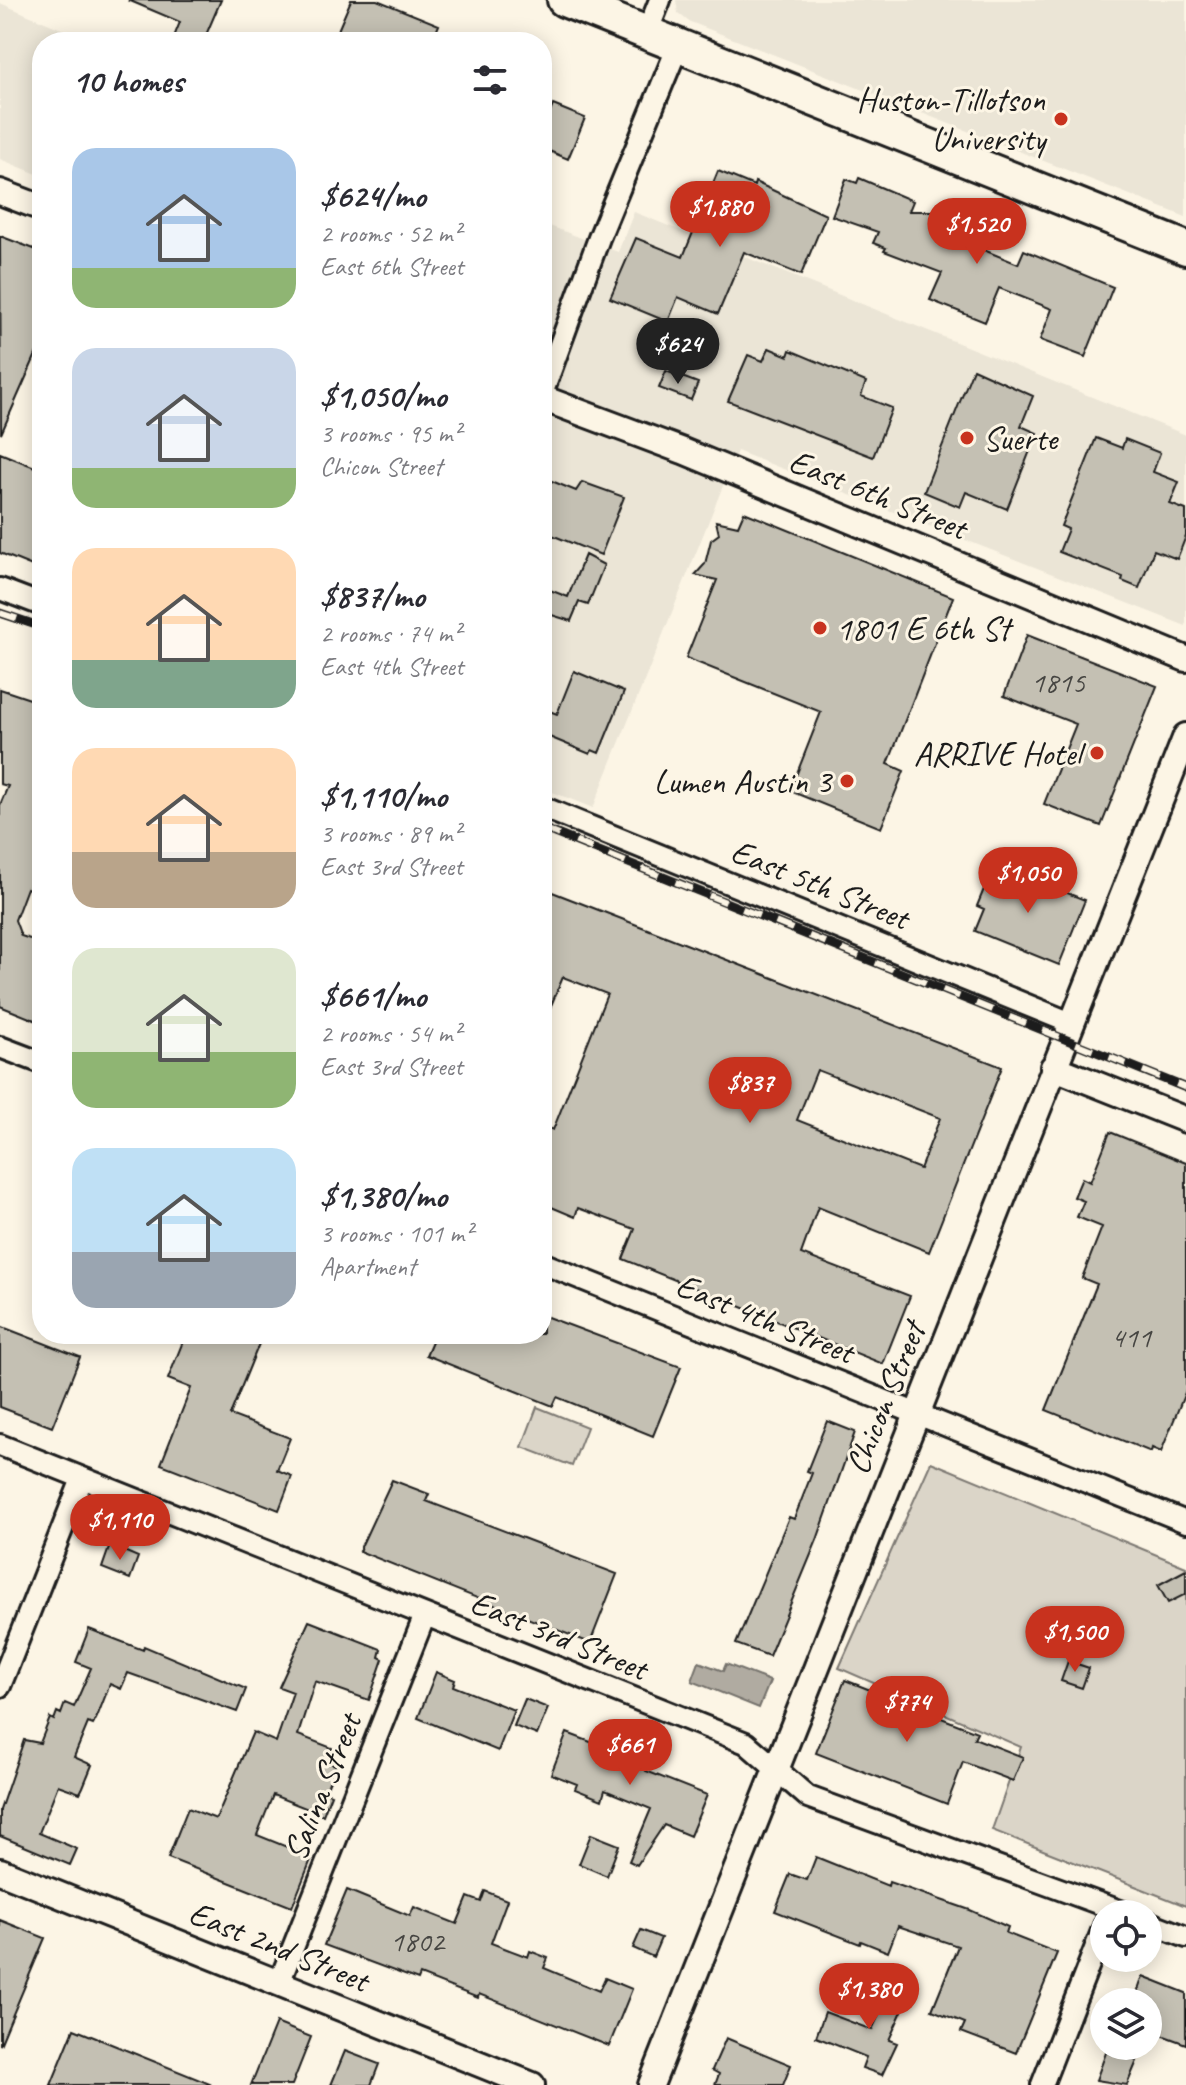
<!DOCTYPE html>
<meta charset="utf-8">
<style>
:root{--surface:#fff;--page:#f2f2f3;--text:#2b2b33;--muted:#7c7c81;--accent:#c8321e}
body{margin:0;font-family:Caveat,sans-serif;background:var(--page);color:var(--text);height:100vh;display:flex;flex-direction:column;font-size:30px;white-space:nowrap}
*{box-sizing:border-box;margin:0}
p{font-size:26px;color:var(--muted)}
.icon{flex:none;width:44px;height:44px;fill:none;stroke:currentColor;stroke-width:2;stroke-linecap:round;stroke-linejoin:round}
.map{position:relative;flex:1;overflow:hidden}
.details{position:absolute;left:32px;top:32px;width:520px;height:1312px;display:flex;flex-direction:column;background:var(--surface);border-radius:32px;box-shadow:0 4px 20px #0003}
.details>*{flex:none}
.buttons{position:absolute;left:1090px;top:1900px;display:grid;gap:16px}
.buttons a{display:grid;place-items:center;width:72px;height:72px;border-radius:50%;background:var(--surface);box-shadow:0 4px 20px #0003;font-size:40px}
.price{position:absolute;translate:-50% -68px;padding:0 18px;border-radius:28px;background:var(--accent);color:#fff;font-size:26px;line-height:52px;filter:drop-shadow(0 2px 4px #0008)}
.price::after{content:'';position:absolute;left:50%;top:48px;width:24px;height:18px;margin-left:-12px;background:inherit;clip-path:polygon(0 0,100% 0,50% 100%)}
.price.on{background:#222;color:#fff}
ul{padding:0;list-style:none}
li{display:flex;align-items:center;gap:24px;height:200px;padding:0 40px}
li span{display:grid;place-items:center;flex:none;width:224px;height:160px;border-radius:24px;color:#555}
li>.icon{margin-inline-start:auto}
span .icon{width:96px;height:96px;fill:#fffc;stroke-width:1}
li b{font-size:34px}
h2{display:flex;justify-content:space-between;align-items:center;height:96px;padding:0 40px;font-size:34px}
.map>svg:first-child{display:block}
.built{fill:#ebe5d6}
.green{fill:#dbd5c8;stroke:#7c7872;stroke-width:2}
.water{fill:#b0aba1;stroke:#75726c;stroke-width:2}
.building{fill:#c4c0b3;stroke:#1c1c1c;stroke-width:2;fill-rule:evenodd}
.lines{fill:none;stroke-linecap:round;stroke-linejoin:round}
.minor-casing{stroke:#1c1c1c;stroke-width:26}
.tertiary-casing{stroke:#1c1c1c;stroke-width:30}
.primary-casing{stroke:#1c1c1c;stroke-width:38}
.minor{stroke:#fcf5e5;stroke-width:20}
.tertiary{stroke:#fcf5e5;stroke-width:24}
.primary{stroke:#fcf5e5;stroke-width:32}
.rail-casing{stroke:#1c1c1c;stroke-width:9}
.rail{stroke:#fcf5e5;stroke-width:6;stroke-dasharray:18;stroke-linecap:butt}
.poi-dot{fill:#c8321e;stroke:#fcf5e5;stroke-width:3}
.labels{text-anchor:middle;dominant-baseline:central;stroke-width:6;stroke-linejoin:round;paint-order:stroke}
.number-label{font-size:30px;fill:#464542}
.poi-label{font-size:34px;fill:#1c1c1c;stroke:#fcf5e5;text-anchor:end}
.street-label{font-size:34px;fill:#1c1c1c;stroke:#fcf5e5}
</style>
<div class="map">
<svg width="1186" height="2085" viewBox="0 0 1186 2085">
<rect width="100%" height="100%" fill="#fcf5e5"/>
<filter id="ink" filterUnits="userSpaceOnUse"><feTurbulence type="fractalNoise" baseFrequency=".0125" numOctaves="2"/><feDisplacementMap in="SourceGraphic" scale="16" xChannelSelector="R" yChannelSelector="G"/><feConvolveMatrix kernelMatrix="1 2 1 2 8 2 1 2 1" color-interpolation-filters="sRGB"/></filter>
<g filter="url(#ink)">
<path class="built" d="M676,0H1186V217L688,21L678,13Z
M0,3L92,42H42V176L0,159Z
M634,212L1186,435V626L737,451L593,808L542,788V223L618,252Z"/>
<path class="green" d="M537,1407L587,1427L572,1466L522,1447Z
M931,1462L1186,1567V1906L992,1830L1021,1747L839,1668Z"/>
<path class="water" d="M699,1662L723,1671L726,1664L770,1681L759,1708L692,1681Z"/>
<path class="building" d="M128,0H221L203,42H172L180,22Z
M351,0H377L439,25L432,42H333Z
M553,105L585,118L568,159L542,148V131Z
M718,171L754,186L755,182L826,215L801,275L744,252L718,314L678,297L668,322L610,298L636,238L683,257Z
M859,178L913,201L909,211H939L971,224L964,242L1018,264L1024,250L1113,287L1085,357L1040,340L1052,309L999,288L985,322L930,300L942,273L884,251L886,248L873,243L878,232L832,216L846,179L857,183Z
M0,236L42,252V341L1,434Z
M769,348L788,356L790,350L866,382L861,396L892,408L873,457L728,401L748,355L763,361Z
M973,369L1033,396L1021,426L1037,433L1007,509L966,492L960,507L924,492Z
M666,371L698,383L691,400L659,388Z
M1096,438L1122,448L1125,439L1160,453L1153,472L1179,482L1170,504L1186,510V536L1177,559L1154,550L1139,588L1122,581L1123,577L1059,552L1068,529L1061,526Z
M0,453L42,470V570L0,553Z
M542,477L576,491L582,482L624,497L601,555L542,531Z
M744,512L953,597L888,764L904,771L881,828L790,791L821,712L686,658L717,580L695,575L705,564L711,540L719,534L716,521L738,526Z
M585,555L604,565L588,605L579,602L571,621L542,612V587L568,597Z
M1027,635L1157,686L1101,826L1044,804L1076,724L1004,696Z
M574,671L624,692L599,753L592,750L590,754L542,734V708L557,714Z
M0,689L42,703V894L27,888L15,920L21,936L42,943V1023L0,1006V805L8,786L0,784Z
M1002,867L1085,900L1059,965L975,931L984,909L977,906L991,872L998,875Z
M542,888L1002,1067L929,1252L818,1207L801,1254L910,1296L883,1364L623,1259L635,1229L578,1208L575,1217L542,1203V1125L553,1130L607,994L563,977L542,1027ZM817,1070L940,1118L920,1169L797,1120Z
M1110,1132L1186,1163V1390L1161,1452L1152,1448L1151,1452L1046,1410L1097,1284L1082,1278L1102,1227L1077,1217L1084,1201L1074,1197L1082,1178L1090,1182Z
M542,1315L681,1367L653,1436L557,1397L553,1406L426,1355L435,1334H542Z
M0,1326L80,1357L52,1427L0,1407Z
M186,1334H263L230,1415L290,1438L277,1470L292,1476L279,1510L161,1464L191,1388L168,1379Z
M827,1421L855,1432L817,1540L769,1656L736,1644L789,1517L794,1519L812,1473L807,1471Z
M392,1480L429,1494L426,1501L617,1574L590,1643L359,1551Z
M110,1545L138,1557L130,1579L102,1568Z
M1186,1570V1594L1168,1603L1158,1585Z
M309,1621L381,1649L379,1657L383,1659L369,1700L315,1681L298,1735L332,1748L327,1762L336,1765L325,1792L331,1794L323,1815L273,1795L257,1835L312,1857L292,1907L168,1858L188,1808L216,1819L253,1732L276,1742L293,1692L279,1687Z
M89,1629L143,1650L144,1646L246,1689L237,1712L128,1673L121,1689L110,1684L97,1717L93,1725L88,1723L74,1757L92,1765L83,1787L80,1793L58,1785L39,1833L77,1849L70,1865L0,1836V1810L24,1740L40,1743L50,1718L54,1720L57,1712L61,1714L65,1703L74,1707L91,1668L76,1662Z
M1068,1661L1089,1668L1082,1688L1061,1681Z
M436,1672L455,1680L453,1686L514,1710L498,1751L418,1718Z
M845,1680L977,1732L974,1738L1023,1757L1013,1781L963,1762L947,1804L816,1753Z
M525,1699L548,1708L537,1735L514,1726Z
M567,1733L622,1754L626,1745L652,1756L646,1771L707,1795L690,1836L664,1825L637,1865L629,1861L651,1809L605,1790L602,1800L575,1789L577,1784L551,1774Z
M591,1834L619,1845L607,1876L579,1864Z
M816,1857L888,1886L889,1882L970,1910L1008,1927L1006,1933L1057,1953L1016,2053L961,2032L965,2023L932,2010L958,1946L898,1926L888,1952L861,1941L860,1944L775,1911L790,1874L807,1880Z
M347,1890L410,1916L414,1907L457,1924L468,1897L481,1902L485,1891L507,1900L491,1943L528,1957L530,1951L548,1958L544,1968L599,1991L605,1978L632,1989L609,2046L479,1994L478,1998L420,1975L418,1980L324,1945Z
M0,1920L45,1938L0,2045Z
M641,1930L661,1938L653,1957L633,1948Z
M1143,1976L1186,1993V2044L1148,2030V2002H1134Z
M894,1981L912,1989L889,2040L897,2043L882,2075L862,2068L866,2057L816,2037L825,2012L872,2030Z
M276,2023L311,2037L292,2085H251Z
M74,2029L210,2084L209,2085H51Z
M726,2038L791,2065L783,2085H715L719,2074L712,2070Z
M1107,2050L1137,2061L1127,2085L1096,2080Z
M345,2051L379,2064L371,2085H331Z"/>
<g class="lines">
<g class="minor-casing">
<path id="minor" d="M647,33L660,0
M542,394L599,238L678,46
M0,589L42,605
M542,807L1071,1023
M0,1047L42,1063
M542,1263L1186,1522
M0,1445L746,1743L808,1797L1128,1914
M0,1686L82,1479
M1148,1922L1186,1937
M279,1983L425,1615
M1042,2085L1104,1926"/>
</g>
<g class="tertiary-casing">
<path id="tertiary" d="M0,192L42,208
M542,398L683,451L1186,659
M1053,1067L1186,1120
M0,1871L532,2085
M651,2085L1186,736"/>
</g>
<g class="primary-casing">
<path id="primary" d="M564,0L1186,248"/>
</g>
<use href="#minor" class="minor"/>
<use href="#tertiary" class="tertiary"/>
<use href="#primary" class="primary"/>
<g class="rail-casing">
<path id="rail" d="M0,613L42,627
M542,828L1186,1088"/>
</g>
<use href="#rail" class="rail"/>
</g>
</g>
<g class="poi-dot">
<circle cx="1061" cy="119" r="8"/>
<circle cx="967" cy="438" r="8"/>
<circle cx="820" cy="628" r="8"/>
<circle cx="1097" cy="753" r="8"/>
<circle cx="847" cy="781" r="8"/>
</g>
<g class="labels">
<g class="number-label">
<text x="1058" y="682">1815</text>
<text x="1131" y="1337">411</text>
<text x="417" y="1941">1802</text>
</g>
<g class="poi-label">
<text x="1045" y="99">Huston-Tillotson<tspan x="1045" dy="39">University</tspan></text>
<text x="983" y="438" text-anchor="start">Suerte</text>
<text x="836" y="628" text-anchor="start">1801 E 6th St</text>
<text x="1081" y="753">ARRIVE Hotel</text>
<text x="831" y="781">Lumen Austin 3</text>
</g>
<g class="street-label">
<text transform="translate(878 494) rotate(22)">East 6th Street</text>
<text transform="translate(820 884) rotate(22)">East 5th Street</text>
<text transform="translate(765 1318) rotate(22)">East 4th Street</text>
<text transform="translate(885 1398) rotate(-68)">Chicon Street</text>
<text transform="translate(559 1635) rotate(22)">East 3rd Street</text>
<text transform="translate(322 1787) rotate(-68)">Salina Street</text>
<text transform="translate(279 1946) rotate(22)">East 2nd Street</text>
</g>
</g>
</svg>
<div class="buttons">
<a><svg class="icon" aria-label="locate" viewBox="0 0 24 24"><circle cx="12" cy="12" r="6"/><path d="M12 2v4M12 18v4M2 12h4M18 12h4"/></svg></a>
<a><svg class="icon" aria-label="layers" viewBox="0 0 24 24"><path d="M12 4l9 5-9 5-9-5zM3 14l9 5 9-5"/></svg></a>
</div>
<b class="price" style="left:720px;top:249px">$1,880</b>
<b class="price" style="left:977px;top:266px">$1,520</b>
<b class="price on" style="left:678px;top:386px">$624</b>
<b class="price" style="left:1028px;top:915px">$1,050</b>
<b class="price" style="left:750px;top:1125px">$837</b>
<b class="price" style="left:120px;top:1562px">$1,110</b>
<b class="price" style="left:1075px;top:1674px">$1,500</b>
<b class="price" style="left:907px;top:1744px">$774</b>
<b class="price" style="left:630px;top:1787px">$661</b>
<b class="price" style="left:869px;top:2031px">$1,380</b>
<section class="details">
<h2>10 homes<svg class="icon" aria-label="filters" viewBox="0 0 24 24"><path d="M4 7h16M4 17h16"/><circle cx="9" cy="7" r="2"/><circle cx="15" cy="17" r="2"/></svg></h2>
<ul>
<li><span style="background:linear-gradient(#a9c7e8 75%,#8fb573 0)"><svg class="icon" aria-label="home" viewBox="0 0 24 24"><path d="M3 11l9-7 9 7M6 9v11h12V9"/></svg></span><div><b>$624/mo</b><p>2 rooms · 52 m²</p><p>East 6th Street</p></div></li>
<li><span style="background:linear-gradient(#c9d6e8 75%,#8fb573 0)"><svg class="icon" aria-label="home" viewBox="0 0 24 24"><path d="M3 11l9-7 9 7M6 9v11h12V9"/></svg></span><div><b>$1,050/mo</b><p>3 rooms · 95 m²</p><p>Chicon Street</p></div></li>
<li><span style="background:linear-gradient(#ffd9b3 70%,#7fa58c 0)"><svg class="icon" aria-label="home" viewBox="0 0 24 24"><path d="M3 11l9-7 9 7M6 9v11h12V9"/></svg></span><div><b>$837/mo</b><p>2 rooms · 74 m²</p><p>East 4th Street</p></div></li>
<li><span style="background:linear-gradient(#ffd9b3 65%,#b9a48a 0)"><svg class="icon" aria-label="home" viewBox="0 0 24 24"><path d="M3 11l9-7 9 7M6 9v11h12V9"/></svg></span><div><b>$1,110/mo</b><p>3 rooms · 89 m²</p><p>East 3rd Street</p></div></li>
<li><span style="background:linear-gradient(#dfe7d0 65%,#8fb573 0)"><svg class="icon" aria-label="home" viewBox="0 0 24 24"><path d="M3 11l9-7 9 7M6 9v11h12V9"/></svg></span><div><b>$661/mo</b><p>2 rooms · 54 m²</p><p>East 3rd Street</p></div></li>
<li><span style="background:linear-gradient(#bfe0f5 65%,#9aa5b1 0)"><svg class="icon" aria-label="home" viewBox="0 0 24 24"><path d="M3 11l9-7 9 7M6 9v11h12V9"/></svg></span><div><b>$1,380/mo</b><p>3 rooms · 101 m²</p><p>Apartment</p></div></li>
</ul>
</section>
</div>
